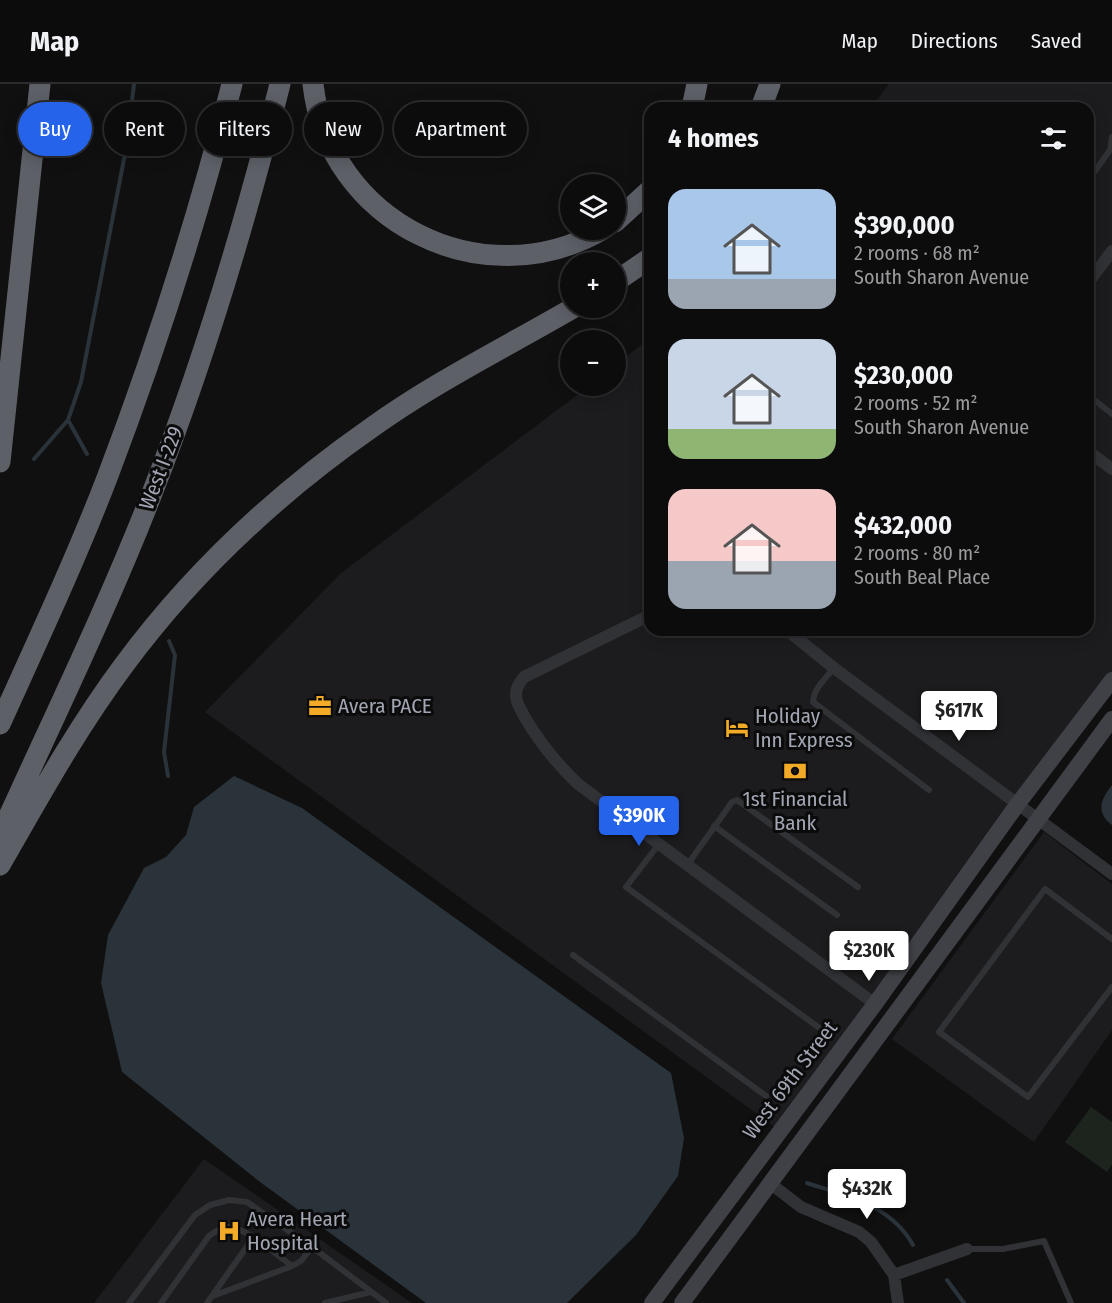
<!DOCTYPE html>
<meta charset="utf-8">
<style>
:root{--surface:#0c0c0d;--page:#1a1a1b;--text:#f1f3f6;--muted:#9a9b9d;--line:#2c2c2e;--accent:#2563eb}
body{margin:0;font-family:"Fira Sans Condensed",sans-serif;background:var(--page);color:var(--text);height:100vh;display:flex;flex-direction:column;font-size:22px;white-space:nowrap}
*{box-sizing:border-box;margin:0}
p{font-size:20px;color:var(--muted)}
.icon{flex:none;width:33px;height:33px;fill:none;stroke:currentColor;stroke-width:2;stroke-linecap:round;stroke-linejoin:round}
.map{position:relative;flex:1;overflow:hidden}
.details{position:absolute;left:644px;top:18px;width:450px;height:534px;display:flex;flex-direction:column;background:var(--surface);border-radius:18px;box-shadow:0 3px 15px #0003,0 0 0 2px var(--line)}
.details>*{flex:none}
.guide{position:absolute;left:18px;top:18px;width:536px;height:54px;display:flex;gap:12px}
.fabs{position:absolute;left:560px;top:90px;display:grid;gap:12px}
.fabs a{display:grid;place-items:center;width:66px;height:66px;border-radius:50%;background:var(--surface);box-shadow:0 3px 15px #0003,0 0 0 2px var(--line);font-size:30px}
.price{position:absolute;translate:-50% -51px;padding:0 14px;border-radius:6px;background:#fff;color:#222;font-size:20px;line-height:39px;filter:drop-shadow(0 2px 3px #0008)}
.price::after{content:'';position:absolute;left:50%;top:36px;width:18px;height:14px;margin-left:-9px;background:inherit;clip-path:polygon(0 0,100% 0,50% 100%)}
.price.on{background:var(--accent);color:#fff}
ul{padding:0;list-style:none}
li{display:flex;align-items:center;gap:18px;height:150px;padding:0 24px}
li span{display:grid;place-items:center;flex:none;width:168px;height:120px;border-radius:18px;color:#555}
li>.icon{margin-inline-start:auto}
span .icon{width:72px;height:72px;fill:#fffc;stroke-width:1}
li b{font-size:26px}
h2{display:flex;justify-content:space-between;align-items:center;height:72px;padding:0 24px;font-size:26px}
.tag{padding:0 21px;border-radius:27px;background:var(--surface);box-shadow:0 3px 15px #0003,0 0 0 2px var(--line);font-size:21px;line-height:54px}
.tag.on{background:var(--accent);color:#fff}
header{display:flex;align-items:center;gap:36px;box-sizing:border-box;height:84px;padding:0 30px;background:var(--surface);border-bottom:2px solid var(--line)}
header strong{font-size:28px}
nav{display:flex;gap:33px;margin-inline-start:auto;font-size:21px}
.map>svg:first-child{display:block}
.built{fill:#1c1c1e}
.green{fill:#1c241d}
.water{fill:#293339}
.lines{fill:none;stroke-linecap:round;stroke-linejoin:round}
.stream{stroke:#293339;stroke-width:4}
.lane{stroke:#313236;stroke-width:6}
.street{stroke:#313236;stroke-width:12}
.secondary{stroke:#3f4146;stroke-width:16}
.highway{stroke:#5d6067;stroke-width:21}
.labels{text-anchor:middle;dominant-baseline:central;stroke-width:6;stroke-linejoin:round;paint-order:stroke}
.street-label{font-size:21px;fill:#a1a6b2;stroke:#0b0b0c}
.poi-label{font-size:21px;fill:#a1a6b2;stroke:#0b0b0c;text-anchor:start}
</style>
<header>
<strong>Map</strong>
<nav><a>Map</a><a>Directions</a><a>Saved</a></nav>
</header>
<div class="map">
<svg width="1112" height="1219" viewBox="0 0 1112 1219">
<rect width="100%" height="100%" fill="#101011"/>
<path class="built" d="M889,0H1112V597L775,1043L205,628L341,489L589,302H615V281L649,255L650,546H1088V24H871Z
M1044,748L1112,800V946L1034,1058L892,955Z
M204,1075L412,1219H94Z"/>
<path class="green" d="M1091,1023L1112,1038V1081L1107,1088L1065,1058Z"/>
<path class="water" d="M234,692L302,724L671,989L684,1054L678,1092L636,1151L567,1219H426L260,1098L122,988L101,899L108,851L144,784L166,773L186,751L194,723Z
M1112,701V741C1095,728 1101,715 1112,701Z"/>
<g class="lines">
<path class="stream" d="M68,336L87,370
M34,375L68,336L81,298L124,75L132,53V17L134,0
M168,692L164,668L175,571L169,557
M807,1099C847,1112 891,1121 913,1161
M947,1196L964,1219"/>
<path class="lane" d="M1095,87L1110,66L1112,53
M1088,311L1112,330
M834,584C825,595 814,604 813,618L929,706
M714,742L837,831
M659,760L626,803L818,943
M688,780L732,718L737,716L858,803
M1112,855L1045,805L939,948L1028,1013L1112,903
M573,871L766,1012
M967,1165H1003L1044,1157L1071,1219
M213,1212L292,1182
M129,1219L195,1131L210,1121L229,1116L247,1118L312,1163L386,1219
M161,1219L209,1152C215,1148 220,1144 226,1143C244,1141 278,1172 292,1182L301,1177L312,1163
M207,1219L253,1154
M325,1219L371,1208"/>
<path class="street" d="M1088,199L1112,167
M1088,367L1112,385
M650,531L524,593C520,598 516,603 516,610C515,618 521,625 524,632C539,658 556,679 578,700L875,920
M787,546L834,584L1112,790
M771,1100L801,1123L859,1148L871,1158L894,1191L898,1219
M894,1191L967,1165"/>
<path class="secondary" d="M652,1219L875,920L1017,721L1112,596
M682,1219L1112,635"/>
<path class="highway" d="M313,0C328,137 482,215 602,146
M692,24L697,0
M761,24L770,0
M615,138L650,106
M615,198L650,174
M0,378L40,0
M0,640C37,558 75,477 107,394C156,265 198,134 232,0
M0,752C51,639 106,527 151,412C204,277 245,140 280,0
M0,781C39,713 77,644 124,581C192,489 278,409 371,344C435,298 506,263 573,224"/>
</g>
<defs>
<g id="office-bare" transform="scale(1.8)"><path d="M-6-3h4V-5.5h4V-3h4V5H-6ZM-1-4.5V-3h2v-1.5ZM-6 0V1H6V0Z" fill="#f2aa27" stroke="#0b0b0c" stroke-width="2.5" paint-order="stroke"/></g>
<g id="hotel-bare" transform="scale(1.8)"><path d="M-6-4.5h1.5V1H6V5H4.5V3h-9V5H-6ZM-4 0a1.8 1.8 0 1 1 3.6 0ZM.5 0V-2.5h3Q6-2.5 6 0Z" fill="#f2aa27" stroke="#0b0b0c" stroke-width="2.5" paint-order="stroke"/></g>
<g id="bank-bare" transform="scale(1.8)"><path d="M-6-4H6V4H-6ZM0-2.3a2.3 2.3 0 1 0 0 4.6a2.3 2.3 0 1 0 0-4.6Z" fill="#f2aa27" stroke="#0b0b0c" stroke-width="2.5" paint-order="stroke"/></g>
<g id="hospital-bare" transform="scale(1.8)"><path d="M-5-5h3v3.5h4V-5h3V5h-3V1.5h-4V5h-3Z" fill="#f2aa27" stroke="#0b0b0c" stroke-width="2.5" paint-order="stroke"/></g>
</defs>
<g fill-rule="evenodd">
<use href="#office-bare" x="320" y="622"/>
<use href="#hotel-bare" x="737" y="644"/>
<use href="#bank-bare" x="795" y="687"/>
<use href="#hospital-bare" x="229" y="1147"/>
</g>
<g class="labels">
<g class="street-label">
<text transform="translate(161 384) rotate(-69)">West I-229</text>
<text transform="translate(790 996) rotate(-53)">West 69th Street</text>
</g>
<g class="poi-label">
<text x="338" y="622">Avera PACE</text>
<text x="755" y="632">Holiday<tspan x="755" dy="24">Inn Express</tspan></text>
<text x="795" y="715" text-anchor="middle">1st Financial<tspan x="795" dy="24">Bank</tspan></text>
<text x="247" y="1135">Avera Heart<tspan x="247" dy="24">Hospital</tspan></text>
</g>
</g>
</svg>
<div class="fabs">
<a><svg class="icon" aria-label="layers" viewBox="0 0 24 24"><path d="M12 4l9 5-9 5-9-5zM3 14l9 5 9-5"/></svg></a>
<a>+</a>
<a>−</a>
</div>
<b class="price" style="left:959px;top:658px">$617K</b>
<b class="price on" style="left:639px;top:763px">$390K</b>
<b class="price" style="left:869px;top:898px">$230K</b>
<b class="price" style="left:867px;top:1136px">$432K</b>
<div class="guide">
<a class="tag on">Buy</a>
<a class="tag">Rent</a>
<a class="tag">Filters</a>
<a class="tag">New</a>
<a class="tag">Apartment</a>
</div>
<section class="details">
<h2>4 homes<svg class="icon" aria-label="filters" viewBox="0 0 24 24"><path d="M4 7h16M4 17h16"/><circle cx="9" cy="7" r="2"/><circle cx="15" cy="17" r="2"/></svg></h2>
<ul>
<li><span style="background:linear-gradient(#a9c7e8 75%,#9aa5b1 0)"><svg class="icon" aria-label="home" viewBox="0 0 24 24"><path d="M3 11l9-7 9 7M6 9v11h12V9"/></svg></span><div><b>$390,000</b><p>2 rooms · 68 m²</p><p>South Sharon Avenue</p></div></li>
<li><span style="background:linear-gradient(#c9d6e8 75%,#8fb573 0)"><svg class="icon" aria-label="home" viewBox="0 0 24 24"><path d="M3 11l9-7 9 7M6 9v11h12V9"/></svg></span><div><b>$230,000</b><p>2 rooms · 52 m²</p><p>South Sharon Avenue</p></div></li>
<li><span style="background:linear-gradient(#f6c9c9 60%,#9aa5b1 0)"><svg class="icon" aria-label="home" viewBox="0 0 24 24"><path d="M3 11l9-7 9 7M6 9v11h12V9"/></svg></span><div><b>$432,000</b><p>2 rooms · 80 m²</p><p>South Beal Place</p></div></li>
</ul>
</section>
</div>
